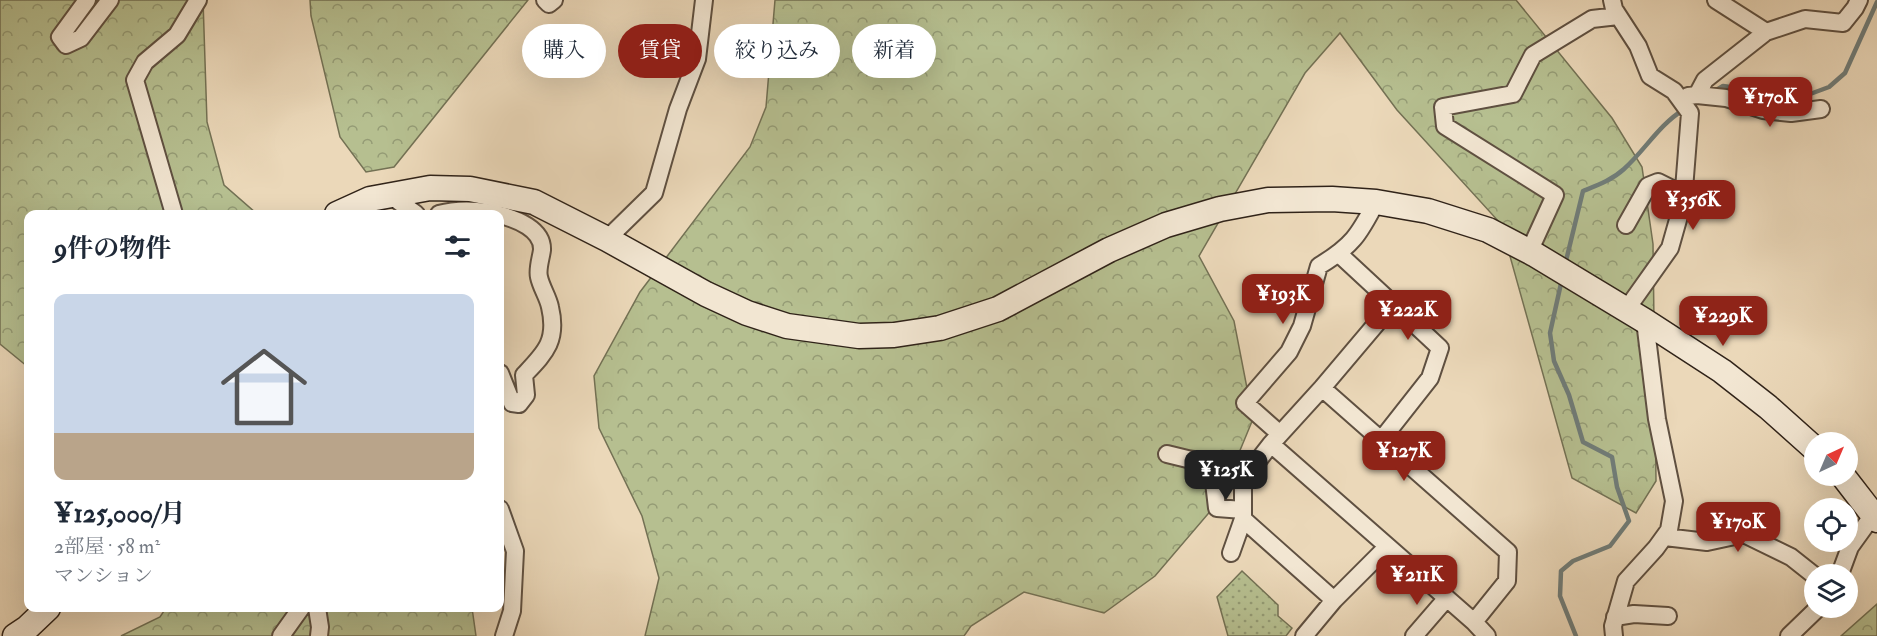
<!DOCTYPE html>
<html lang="ja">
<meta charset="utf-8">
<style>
:root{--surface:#fff;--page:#f2f2f3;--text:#1f2937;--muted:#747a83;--accent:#8f2418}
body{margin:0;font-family:"IM FELL Double Pica","Noto Serif JP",serif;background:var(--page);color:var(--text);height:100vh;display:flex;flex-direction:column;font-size:22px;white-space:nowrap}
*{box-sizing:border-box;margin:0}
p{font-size:20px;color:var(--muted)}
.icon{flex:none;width:33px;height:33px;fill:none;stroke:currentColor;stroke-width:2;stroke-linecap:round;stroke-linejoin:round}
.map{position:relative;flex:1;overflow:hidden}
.sheet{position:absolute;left:24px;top:210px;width:480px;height:402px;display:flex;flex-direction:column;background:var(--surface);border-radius:12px;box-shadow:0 6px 24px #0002}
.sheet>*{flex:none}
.hud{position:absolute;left:522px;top:24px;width:570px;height:54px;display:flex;gap:12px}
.needle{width:39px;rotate:44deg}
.buttons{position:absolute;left:1804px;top:432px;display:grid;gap:12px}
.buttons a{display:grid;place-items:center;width:54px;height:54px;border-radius:50%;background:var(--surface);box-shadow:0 6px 24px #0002;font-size:30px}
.price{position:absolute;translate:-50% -51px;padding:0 14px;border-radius:12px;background:var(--accent);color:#fff;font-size:20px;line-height:39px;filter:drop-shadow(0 2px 3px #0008)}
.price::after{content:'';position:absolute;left:50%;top:36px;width:18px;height:14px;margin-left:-9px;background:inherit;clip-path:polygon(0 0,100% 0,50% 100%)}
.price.selected{background:#222;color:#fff}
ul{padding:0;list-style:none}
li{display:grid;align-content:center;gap:12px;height:318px;padding:0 30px}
li span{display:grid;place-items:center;height:186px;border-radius:12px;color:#555}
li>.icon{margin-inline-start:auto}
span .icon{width:108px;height:108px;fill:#fffc;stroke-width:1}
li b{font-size:26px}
h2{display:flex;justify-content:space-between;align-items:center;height:72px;padding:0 30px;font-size:26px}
.pill{padding:0 21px;border-radius:27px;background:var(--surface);box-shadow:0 6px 24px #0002;font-size:21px;line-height:54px}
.pill.selected{background:var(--accent);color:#fff}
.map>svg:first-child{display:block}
.grass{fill:url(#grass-dots);stroke:#737154;stroke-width:1.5}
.forest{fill:url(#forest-crowns);stroke:#737154;stroke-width:1.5}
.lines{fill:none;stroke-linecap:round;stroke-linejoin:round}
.stream{stroke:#707c78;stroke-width:4.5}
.street-casing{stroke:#5f5041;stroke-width:20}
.secondary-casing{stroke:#302319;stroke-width:27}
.street{stroke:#f2e6d2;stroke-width:16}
.secondary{stroke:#f2e6d2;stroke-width:24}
</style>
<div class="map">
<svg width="1877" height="636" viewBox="0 0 1877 636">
<defs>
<pattern id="grass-dots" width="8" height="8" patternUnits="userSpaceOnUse" patternTransform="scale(1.5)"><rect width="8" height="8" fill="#b6bf90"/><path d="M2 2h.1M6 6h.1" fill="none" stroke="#949b75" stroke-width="1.8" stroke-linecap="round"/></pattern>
<pattern id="forest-crowns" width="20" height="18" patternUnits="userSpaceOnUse" patternTransform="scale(1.5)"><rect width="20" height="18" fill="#b6bf90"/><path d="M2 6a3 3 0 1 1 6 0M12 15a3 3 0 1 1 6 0" fill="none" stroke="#949b75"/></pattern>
</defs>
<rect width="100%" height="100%" fill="#ebd8b9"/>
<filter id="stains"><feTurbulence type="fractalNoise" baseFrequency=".00333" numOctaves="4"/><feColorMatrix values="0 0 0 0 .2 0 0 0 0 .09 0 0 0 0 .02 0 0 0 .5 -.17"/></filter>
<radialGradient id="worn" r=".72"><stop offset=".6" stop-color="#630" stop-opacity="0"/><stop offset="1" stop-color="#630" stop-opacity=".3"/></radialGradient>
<path class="grass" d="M1242,571L1278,605V616L1292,628L1286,636H1228L1217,597Z"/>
<path class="forest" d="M0,0H203L207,122L224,185L257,214H28V367L0,344Z
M310,0H528L394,167L366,172L340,137L311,16Z
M775,0H1516L1612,118L1642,167L1653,244L1656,481L1636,513L1572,478L1501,224L1397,110L1340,33L1305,73L1199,256L1234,321L1253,419L1219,501L1155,576L1104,613L1024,592L971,626L964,636H645L659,578L642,516L599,428L594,376L640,292L750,147L766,107Z
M1877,604V636H1841Z
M166,608H472L476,636H121L160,617Z"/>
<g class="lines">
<path class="stream" d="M1713,92L1723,86L1802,97L1829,87L1845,73L1877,2
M1565,265L1583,191C1598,185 1612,180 1624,169C1645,150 1659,125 1683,110
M1562,279L1550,333L1554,361L1569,395L1583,442L1612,457L1617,487L1629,521L1610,546L1573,561L1561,571L1560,596L1576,636"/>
<g class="street-casing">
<path id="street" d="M87,0L60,37L66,45L81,38L110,0
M545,0L549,4L554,0
M1612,0L1614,9L1638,46L1650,76L1674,91L1690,113L1683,202L1670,248L1626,310
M1716,0L1766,32L1805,19L1843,23L1855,8L1859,0
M1697,95L1726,98L1763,110L1791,113L1821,109
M1688,96L1697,95L1705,80L1766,32
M390,195L416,214
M174,214L135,80L145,62L177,35L198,0
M439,214C457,209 479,210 498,214
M500,215C516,219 543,229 542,250C541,258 537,269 539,277C541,287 548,297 550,307C558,341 545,353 524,375L526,395L519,404L512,403L500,373
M1626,225L1648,186L1658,182L1684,195
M607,239L654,193L678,109L697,59L704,0
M1529,252L1555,195L1445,126L1443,107L1513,94L1533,55L1592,19L1618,16
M1339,254L1393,304
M1322,388L1508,552L1507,581L1474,622
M1280,434L1245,403L1289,352L1302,326L1319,266C1352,246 1359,235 1376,202
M1271,444L1474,622L1487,636
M1167,454L1212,465L1217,508L1243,510
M500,509L515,551L512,611L504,636
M1665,537L1707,542L1744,534L1791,557L1815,576
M1231,553L1243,519
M1840,574L1850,547L1873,515
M1334,600L1243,519V480L1271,444L1322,388L1393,304L1440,348L1430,378L1382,439
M317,608L320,627L319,636
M1615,617L1634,614L1668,616
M281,636L301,608
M1304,636L1334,600L1387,547
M1414,636L1446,599
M1614,636L1613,626L1626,581L1656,548L1669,530L1674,501L1657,419L1645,321
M1789,636L1818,608"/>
</g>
<g class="secondary-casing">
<path id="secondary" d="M337,214L370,199L430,188L470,189L534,202L607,239L706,294L747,313L787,326L859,336L894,335L940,328L998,309L1109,250L1166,225L1220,209L1268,200L1332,199L1376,202L1428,211L1488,230L1534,254L1645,321L1722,371L1768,407L1815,449
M1843,476L1877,520
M15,636L27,628L48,608"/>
</g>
<use href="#street" class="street"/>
<use href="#secondary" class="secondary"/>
</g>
<rect width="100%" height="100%" filter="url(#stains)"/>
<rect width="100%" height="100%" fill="url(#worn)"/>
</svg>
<div class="buttons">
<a><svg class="needle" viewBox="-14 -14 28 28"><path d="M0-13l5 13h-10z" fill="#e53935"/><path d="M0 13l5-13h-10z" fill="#747a83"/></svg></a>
<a><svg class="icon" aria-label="locate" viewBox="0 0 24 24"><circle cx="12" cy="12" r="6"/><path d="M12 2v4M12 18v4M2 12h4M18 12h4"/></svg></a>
<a><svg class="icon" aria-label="layers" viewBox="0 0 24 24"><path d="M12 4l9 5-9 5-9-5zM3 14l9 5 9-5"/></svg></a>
</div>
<b class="price" style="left:1770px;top:128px">¥170K</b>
<b class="price" style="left:1693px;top:231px">¥356K</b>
<b class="price" style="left:1283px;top:325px">¥193K</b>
<b class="price" style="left:1408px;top:341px">¥222K</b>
<b class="price" style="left:1723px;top:347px">¥229K</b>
<b class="price" style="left:1404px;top:482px">¥127K</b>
<b class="price selected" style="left:1226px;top:501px">¥125K</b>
<b class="price" style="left:1738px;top:553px">¥170K</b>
<b class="price" style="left:1417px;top:606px">¥211K</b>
<div class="hud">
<a class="pill">購入</a>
<a class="pill selected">賃貸</a>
<a class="pill">絞り込み</a>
<a class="pill">新着</a>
</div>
<section class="sheet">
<h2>9件の物件<svg class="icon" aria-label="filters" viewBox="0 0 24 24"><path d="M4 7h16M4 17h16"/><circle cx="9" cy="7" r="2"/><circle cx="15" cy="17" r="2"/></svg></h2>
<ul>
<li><span style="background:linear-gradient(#c9d6e8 75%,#b9a48a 0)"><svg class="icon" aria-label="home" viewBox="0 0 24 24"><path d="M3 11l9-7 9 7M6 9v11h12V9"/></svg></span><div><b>¥125,000/月</b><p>2部屋 · 58 m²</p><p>マンション</p></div></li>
</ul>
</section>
</div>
